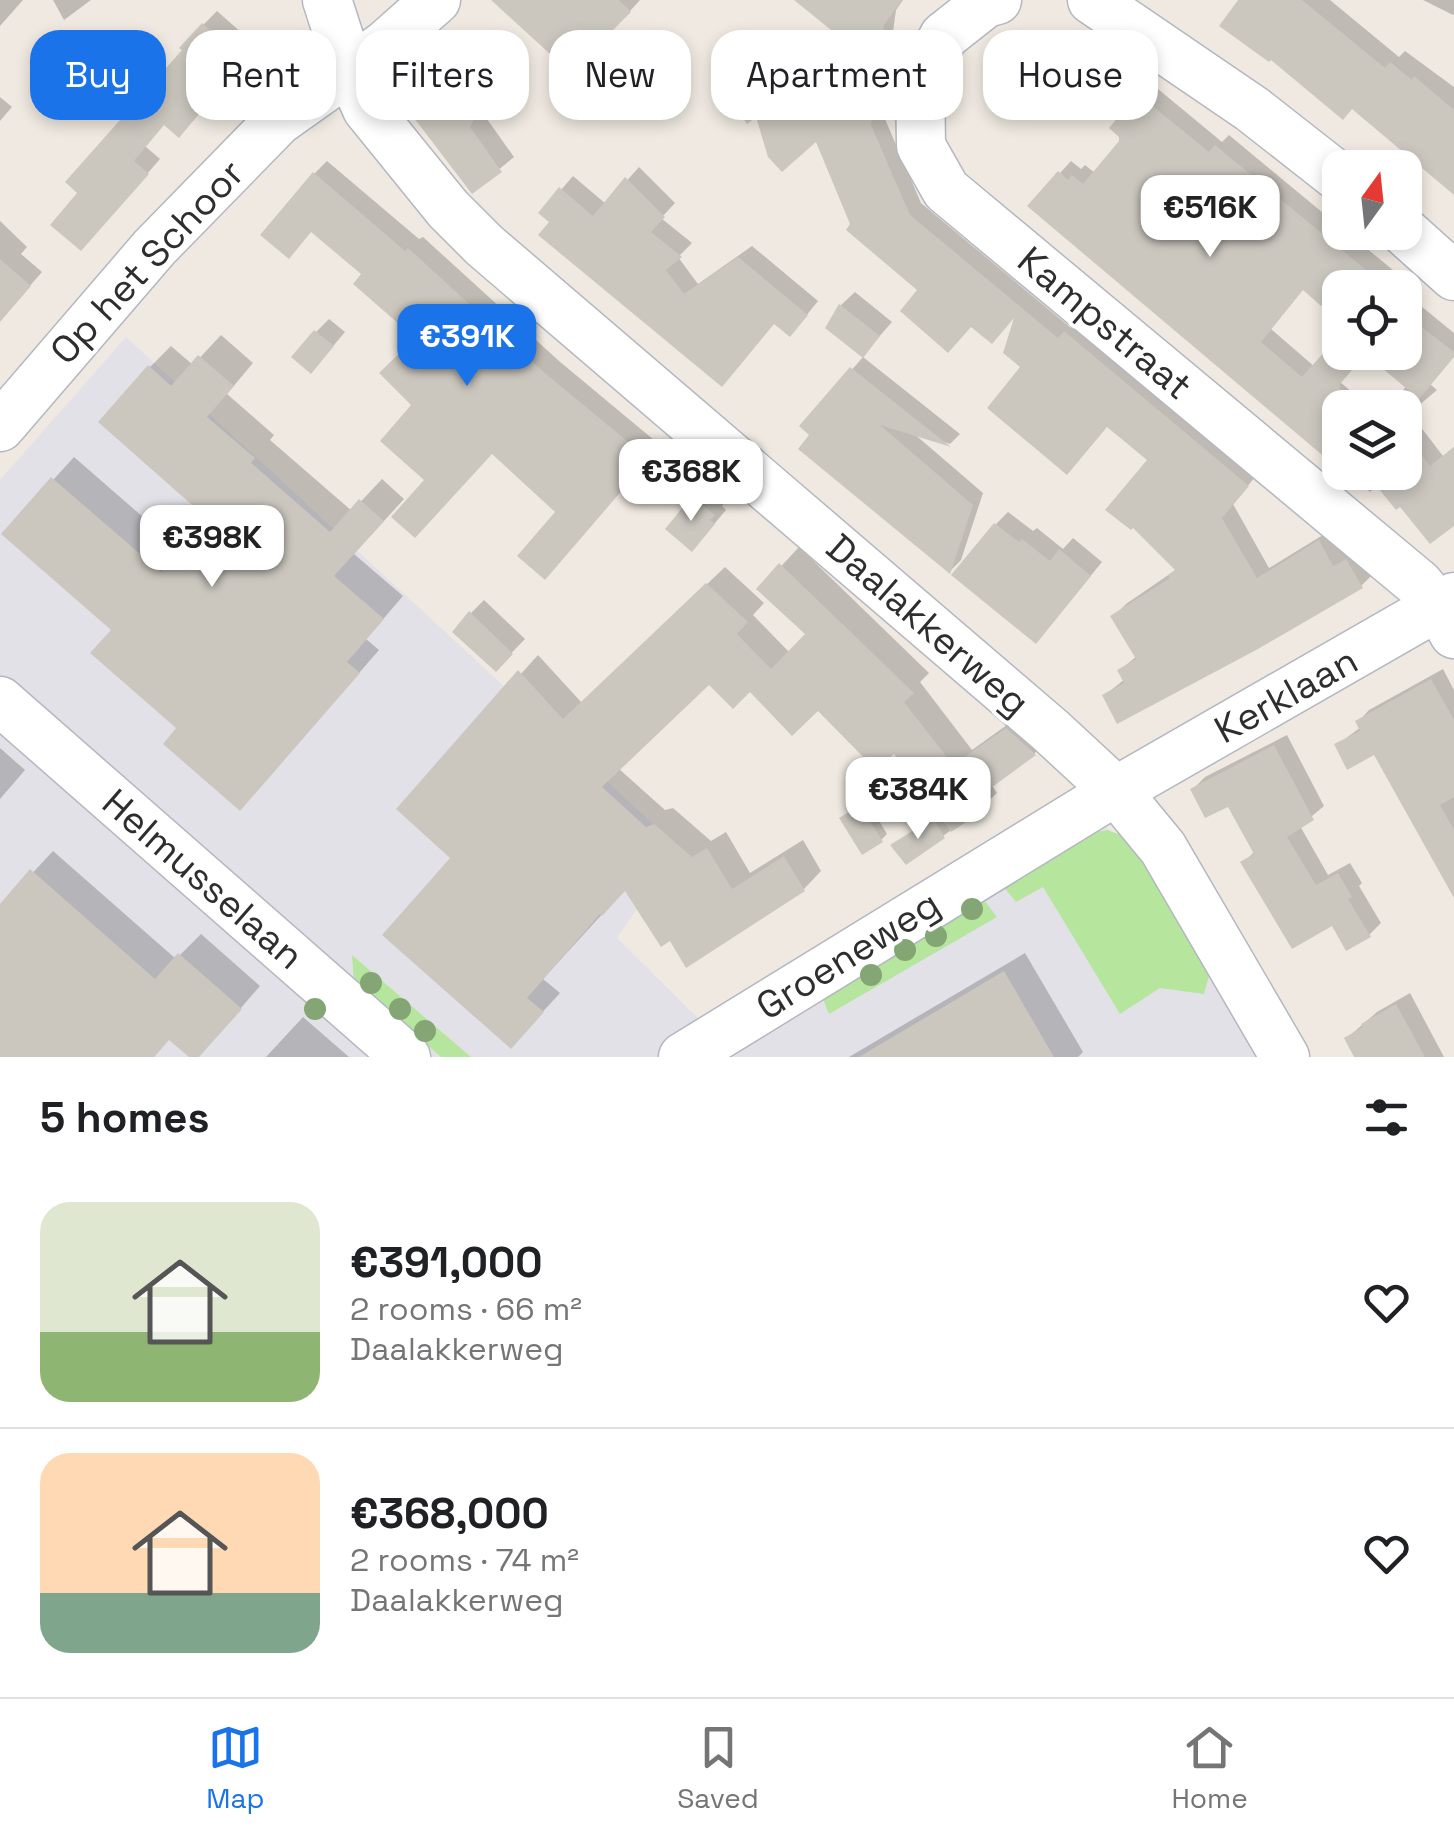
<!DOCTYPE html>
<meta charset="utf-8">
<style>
:root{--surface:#fff;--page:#f6f6f6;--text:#202124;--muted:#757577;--line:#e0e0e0;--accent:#1a73e8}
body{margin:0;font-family:"Space Grotesk",sans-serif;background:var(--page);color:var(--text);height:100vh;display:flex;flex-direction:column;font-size:38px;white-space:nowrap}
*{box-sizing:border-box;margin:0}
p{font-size:32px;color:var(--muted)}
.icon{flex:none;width:55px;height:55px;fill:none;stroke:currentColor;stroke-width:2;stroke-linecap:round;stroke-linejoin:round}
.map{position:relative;height:1057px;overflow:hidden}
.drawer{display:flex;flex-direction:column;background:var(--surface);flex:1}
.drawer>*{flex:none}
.guide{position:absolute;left:30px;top:30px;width:1395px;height:90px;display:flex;gap:20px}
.needle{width:65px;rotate:15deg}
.controls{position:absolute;left:1322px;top:150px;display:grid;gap:20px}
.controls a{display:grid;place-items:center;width:100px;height:100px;border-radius:20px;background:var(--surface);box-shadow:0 5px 15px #0003;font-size:50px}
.price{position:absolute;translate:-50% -85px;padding:0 22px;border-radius:20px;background:#fff;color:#222;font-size:32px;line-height:65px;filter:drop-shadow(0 2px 5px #0008)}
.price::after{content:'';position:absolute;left:50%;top:60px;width:30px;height:22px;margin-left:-15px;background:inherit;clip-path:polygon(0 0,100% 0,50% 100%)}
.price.selected{background:var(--accent);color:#fff}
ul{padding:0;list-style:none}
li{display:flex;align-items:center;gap:30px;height:250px;padding:0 40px}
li+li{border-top:2px solid var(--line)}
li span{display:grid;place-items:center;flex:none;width:280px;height:200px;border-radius:30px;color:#555}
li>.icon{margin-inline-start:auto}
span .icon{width:120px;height:120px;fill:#fffc;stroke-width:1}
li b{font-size:42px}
h2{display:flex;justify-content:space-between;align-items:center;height:120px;padding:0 40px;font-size:42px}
.chip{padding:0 35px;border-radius:30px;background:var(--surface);box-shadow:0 5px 15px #0003;font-size:35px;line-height:90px}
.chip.selected{background:var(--accent);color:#fff}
.tabs{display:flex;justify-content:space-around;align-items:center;height:140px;border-top:2px solid var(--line);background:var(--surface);font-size:28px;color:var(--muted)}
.tabs a{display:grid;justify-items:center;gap:5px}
.tabs .selected{color:var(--accent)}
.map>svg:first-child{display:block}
.industrial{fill:#e3e1e8}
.green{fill:#b6e59e}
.shadow{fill:#0003}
.building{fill:#cbc7bf}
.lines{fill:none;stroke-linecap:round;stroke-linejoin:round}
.minor-casing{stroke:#b4b7c1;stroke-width:51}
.minor{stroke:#fff;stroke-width:48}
.tree{fill:#84a574}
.labels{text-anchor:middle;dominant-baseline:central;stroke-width:8;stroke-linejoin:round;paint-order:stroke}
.street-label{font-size:38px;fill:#2e2e2e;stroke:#fff}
</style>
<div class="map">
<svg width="1454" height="1057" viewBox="0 0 1454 1057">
<rect width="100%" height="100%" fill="#efe9e1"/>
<path class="industrial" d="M126,337L679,848L617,938L725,1045L1097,813L1263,1057H0V480Z"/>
<path class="green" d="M1108,830L1136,841L1209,950V976L1204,994L1160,988L1120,1014L1043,887L1016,902L1003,886L1069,836Z
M972,894L984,900L997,917L829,1014L823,999Z
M352,955L471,1057H441L354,982Z"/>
<path class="shadow" d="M0,0H23L0,26Z
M53,0H91L64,20Z
M495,0H640L574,73Z
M823,0H903L896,10L882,112L921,203L1071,328L1078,321L1259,472L1233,504L1269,568L1331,530L1346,556L1358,549L1373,574L1361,586L1105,695L1125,679L1120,670L1137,656L1114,616L1126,604L1177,569L1150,460L1108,425L1023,367L1019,311L920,289L853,225L817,138L757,113L728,91L780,51L789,65L838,32Z
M1241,0H1330L1399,57L1405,51L1454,87V192L1353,106Z
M1423,0H1454V14L1453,15Z
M217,11L252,42L231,67L235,70L192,121L165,122L145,146L160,159L94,235L204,24Z
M454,48L489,67L480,84L493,91L482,112L514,157L473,191L441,61Z
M1152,84L1222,142L1229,135L1340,227V232H1347L1405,280L1399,288H1340V319L1304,288L1271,329L1315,367L1340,338V352H1366L1340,382L1371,408H1340V466L1060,173L1071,161L1081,169L1085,165L1095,173L1121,142L1122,136L1113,128Z
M0,97L12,107L0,121Z
M327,161L419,239L423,237L559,361L660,445L558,563V512L492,451L428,480L415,405L418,338L365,274L314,174Z
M639,167L675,203L661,218L692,243L678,257L698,284L752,246L818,301L802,321L775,322L734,372L541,213L573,176L606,204Z
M0,221L27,247L21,254L42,272L0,320Z
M855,292L892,322L863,355L828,327L841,305Z
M1405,293L1454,333V356L1430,384L1437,390L1410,413L1443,456L1454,447V523L1401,503L1378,484L1370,492L1347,472H1405V408H1389L1407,385Z
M329,319L345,332L324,357L316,332Z
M221,335L253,363L227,394L274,435L270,440L352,511L382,479L404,499L354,554L403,596L366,639L379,650L261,786L180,728L114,630L4,534L74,457L182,551L211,518L150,367L171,346L193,365Z
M863,357L960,434L950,444L912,432L983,493L961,560L950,571L803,426Z
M707,485L726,500L722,506L726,510L705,535L694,498Z
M1008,512L1033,531L1037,528L1063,549L1073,538L1102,562L1048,628L996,524Z
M799,547L929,673L920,682L972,750L1025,712L1052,736L1035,753L991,784L997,793L979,810L943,836L893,845L940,813L895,750L818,707L750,688L709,682L618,768L665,810L673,808L711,841L726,832L750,873L803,840L821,871L804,889L671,938L626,888L543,979L560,993L528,1028L454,858L399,809L538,655L582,703L725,567L764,603L753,615L790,653L809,634L760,589Z
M484,600L525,639L496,669L471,613Z
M1443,669L1454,690V893L1375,752L1337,745L1361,727L1358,722L1369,710Z
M1287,735L1324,806L1300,826L1328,875L1350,863L1362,883L1359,886L1381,923L1369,935L1332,922L1244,862L1255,851L1229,803L1193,789L1205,777Z
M0,748L25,770L0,799Z
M867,801L887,834L881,840L842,818Z
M53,851L176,959L201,934L260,986L215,1038H170L154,1057H0V908Z
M1025,953L1083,1052L1078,1057H849Z
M1410,993L1444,1057H1357L1347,1038L1377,1012Z
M303,1017L349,1057H266Z"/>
<path class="building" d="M491,0H619L631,12L600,43L603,46L574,76Z
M794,0H902L884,25L871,125L910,215L1058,338L1064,331L1249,486L1222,518L1257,578L1319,540L1333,566L1346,559L1363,588L1258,649L1117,724L1102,695L1124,683L1117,670L1136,659L1110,616L1170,578L1168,575L1175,570L1133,528L1131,530L1105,510L1147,460L1107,427L1067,475L987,408L1020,367L1003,353L1014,318L992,344L971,327L948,353L900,311L917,290L846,230L850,224L816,142L782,172L768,157L756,117L747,124L725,91L767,61L776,75L836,34Z
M1238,0H1302L1385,68L1390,62L1412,80L1414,76L1454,110V195L1352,109L1343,120L1271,60L1269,62L1219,26Z
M202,23L240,57L219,81L223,85L179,138L164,125L134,161L149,174L81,251L50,225L77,193L65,182L182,50L179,48Z
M439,60L478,80L469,98L482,105L470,127L502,172L472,194L408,110Z
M1138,94L1209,152L1215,145L1388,288H1336L1321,306L1303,290L1261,342L1302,377L1327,349L1352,370L1340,384V470L1027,206L1058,171L1068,180L1072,175L1083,184L1119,141V137L1109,128Z
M313,172L405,251L408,248L546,374L649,459L545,580L517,556L555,512L492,454L415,538L391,517L424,480L380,441L411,405L379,373L415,338L353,284L361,274L311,232L289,259L260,235Z
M625,177L665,217L651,232L682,257L666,270L684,294L738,257L808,315L790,337L774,324L722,387L538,235L549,222L538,213L559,187L593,216Z
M0,259L31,286L0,322Z
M839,304L880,336L863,358L825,328Z
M1405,314L1454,352V357L1419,399L1363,352H1410L1405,349Z
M314,330L334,346L311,374L291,357Z
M198,355L234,386L207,417L255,458L251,463L330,532L359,499L384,521L334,576L384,619L347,662L360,673L240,811L163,744L176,728L90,653L111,630L1,534L51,477L161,572L208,519L98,422L148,365L171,386Z
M850,367L951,447L880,425L973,505L950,574L798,449L809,435L799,426Z
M1405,433L1430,466L1454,447V526L1430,544L1400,507L1396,510L1365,472H1405Z
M692,496L715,515L710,520L715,524L692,552L665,529Z
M994,523L1019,542L1022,539L1050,561L1059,549L1091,576L1036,644L951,575Z
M779,563L914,693L904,702L953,765L1006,728L1036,755L973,801L981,812L951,832L894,754L876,770L818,711L792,736L750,692L733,709L709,685L602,787L646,827L654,824L692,857L707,848L732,889L784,856L805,891L686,968L670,941L661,947L625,891L602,916L600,914L527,998L544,1012L511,1049L382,935L450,858L396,809L518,670L563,719L706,583L748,622L737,634L771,669L805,634L756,589Z
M469,611L513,654L496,672L452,632Z
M1431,679L1454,720V797L1440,805L1454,830V898L1374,755L1347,770L1334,744L1360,731L1355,721Z
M1274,745L1314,820L1287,837L1316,885L1338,873L1352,897L1348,899L1371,937L1346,951L1332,926L1292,949L1240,862L1254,854L1228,807L1205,818L1190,789Z
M860,805L883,842L862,855L839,818Z
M933,818L945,838L906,865L890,845Z
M30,869L155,979L178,953L242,1009L199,1057H189L169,1040L154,1057H0V904Z
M1004,971L1054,1057H859Z
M1396,1004L1425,1057H1354L1344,1038L1363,1027L1361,1024Z"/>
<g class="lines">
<g class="minor-casing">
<path id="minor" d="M327,0L350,71L367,109L448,209L484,245L1050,730L1116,791L1163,848L1285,1057
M997,0L986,3L944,36L920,81L921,146L946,190L1419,584L1439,608L1454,634
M1092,0L1252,109L1340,178
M1405,232L1454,276
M0,427L154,248L278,121L385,45L436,0
M0,701L406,1057
M683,1057L1116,791L1454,597"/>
</g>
<use href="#minor" class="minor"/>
</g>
<g class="tree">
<circle cx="972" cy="909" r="11"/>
<circle cx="936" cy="936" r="11"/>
<circle cx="905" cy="950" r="11"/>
<circle cx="871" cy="975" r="11"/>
<circle cx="371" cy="983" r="11"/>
<circle cx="315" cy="1009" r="11"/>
<circle cx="400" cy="1009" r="11"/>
<circle cx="425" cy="1031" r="11"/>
</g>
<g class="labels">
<g class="street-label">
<text transform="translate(147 262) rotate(-47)">Op het Schoor</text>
<text transform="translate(1105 323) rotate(40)">Kampstraat</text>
<text transform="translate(928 625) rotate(41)">Daalakkerweg</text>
<text transform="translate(1286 695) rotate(-29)">Kerklaan</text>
<text transform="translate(203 879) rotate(41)">Helmusselaan</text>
<text transform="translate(848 955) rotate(-32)">Groeneweg</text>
</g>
</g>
</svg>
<div class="controls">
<a><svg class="needle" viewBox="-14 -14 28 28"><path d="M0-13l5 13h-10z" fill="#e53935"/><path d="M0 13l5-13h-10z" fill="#757577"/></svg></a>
<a><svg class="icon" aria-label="locate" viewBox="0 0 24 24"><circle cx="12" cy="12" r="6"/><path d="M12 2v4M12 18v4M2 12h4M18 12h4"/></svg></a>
<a><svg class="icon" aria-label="layers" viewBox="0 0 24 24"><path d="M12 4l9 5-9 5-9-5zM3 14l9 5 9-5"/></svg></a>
</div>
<b class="price" style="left:1210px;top:260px">€516K</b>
<b class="price selected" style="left:467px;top:389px">€391K</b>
<b class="price" style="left:691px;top:524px">€368K</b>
<b class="price" style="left:212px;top:590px">€398K</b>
<b class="price" style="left:918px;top:842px">€384K</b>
<div class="guide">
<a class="chip selected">Buy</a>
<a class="chip">Rent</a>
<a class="chip">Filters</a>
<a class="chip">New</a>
<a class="chip">Apartment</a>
<a class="chip">House</a>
</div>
</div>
<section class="drawer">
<h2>5 homes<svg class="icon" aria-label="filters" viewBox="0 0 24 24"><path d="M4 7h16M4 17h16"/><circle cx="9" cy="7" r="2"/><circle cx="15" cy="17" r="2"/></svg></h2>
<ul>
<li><span style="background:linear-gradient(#dfe7d0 65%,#8fb573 0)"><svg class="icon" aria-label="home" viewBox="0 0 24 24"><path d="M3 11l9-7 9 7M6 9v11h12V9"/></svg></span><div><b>€391,000</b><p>2 rooms · 66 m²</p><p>Daalakkerweg</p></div><svg class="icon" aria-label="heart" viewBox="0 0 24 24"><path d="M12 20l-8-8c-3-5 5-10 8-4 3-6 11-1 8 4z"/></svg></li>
<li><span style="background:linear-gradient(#ffd9b3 70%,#7fa58c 0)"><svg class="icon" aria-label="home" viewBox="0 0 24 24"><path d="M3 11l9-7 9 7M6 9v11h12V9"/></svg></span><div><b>€368,000</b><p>2 rooms · 74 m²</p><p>Daalakkerweg</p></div><svg class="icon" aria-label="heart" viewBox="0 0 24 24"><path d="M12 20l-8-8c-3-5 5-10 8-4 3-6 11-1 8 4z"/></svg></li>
</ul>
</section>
<nav class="tabs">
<a class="selected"><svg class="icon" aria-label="map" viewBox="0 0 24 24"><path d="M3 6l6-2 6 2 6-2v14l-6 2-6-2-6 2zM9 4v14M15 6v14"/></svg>Map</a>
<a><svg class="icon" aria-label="saved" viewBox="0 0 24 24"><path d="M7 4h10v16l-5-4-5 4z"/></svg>Saved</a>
<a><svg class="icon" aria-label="home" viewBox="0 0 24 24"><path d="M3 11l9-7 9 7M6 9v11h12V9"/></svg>Home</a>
</nav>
